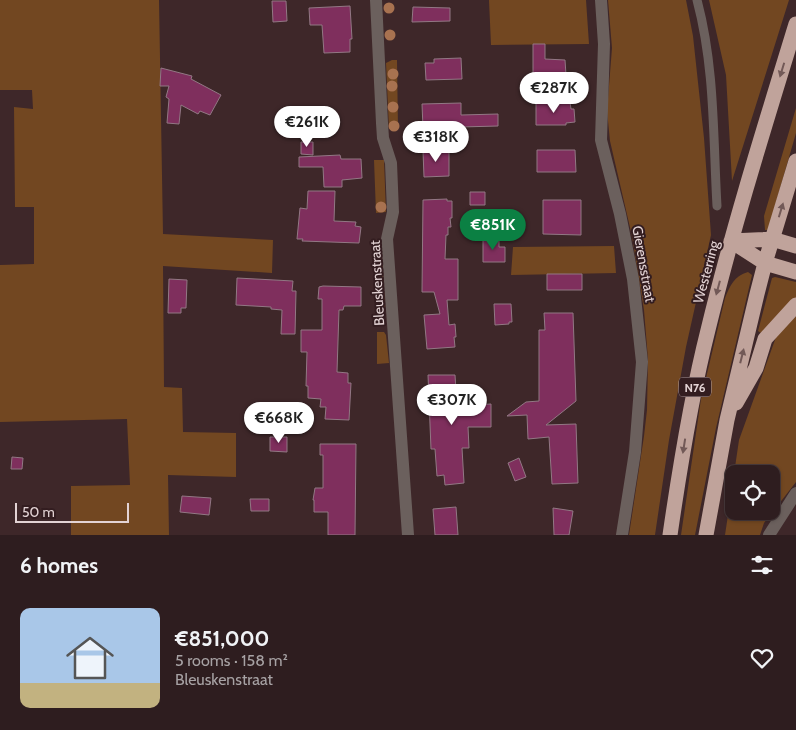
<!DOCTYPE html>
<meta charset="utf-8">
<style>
:root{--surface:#2e1d1f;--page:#3a2a2c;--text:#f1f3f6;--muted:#a7a2a4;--line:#493b3d;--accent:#0b8043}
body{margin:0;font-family:Cabin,sans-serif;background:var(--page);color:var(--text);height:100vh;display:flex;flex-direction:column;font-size:19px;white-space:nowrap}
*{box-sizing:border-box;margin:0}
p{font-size:16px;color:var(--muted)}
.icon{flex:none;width:28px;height:28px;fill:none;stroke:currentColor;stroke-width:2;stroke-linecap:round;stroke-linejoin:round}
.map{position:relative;height:535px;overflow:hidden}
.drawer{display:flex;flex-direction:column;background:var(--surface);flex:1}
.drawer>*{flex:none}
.fabs{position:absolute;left:725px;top:465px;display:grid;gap:10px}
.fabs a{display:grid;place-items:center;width:55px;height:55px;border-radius:10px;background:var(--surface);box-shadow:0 1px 4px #0004,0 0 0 1px var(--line);font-size:25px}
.scale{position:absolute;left:15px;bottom:12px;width:114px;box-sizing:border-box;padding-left:5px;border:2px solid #e3d3d4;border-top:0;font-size:14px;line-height:18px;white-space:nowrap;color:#e3d3d4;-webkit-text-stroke:4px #331d20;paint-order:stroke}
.price{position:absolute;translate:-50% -42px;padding:0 11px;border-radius:18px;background:#fff;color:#222;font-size:16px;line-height:32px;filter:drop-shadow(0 1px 2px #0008)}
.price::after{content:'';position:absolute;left:50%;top:30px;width:15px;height:11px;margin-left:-8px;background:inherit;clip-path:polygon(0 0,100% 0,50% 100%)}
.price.on{background:var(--accent);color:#fff}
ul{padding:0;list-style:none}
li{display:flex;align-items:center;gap:15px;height:125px;padding:0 20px}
li span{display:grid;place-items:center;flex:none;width:140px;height:100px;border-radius:10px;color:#555}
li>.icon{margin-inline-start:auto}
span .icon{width:60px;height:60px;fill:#fffc;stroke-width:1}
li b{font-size:21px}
h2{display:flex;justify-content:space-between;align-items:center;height:60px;padding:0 20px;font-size:21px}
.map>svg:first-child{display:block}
.green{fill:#724721}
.building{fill:#7f2f5d;stroke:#927884}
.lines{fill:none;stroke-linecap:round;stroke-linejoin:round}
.lane{stroke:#6b605d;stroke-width:9}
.street{stroke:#6b605d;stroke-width:12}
.highway{stroke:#c0a39b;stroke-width:15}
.tree{fill:#a87250}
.oneway{fill:#725957}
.labels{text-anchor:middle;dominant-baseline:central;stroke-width:4;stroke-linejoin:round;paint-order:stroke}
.shield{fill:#331d20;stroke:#ae9c9e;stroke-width:1}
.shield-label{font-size:12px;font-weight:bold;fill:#e3d3d4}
.street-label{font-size:14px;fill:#e3d3d4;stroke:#331d20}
</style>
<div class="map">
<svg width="796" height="535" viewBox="0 0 796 535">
<rect width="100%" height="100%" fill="#3e2729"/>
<path class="green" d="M0,0H159L163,234L273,240L272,273L163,266L164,387L182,388L183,432L236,433V477L168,475L169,535H71V486L130,485L127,419L0,422V265L34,264V207H15L14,107L33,109L32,90H0Z
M489,0H586L589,44L491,45Z
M608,0H686L693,36L704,138L711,235L686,347L669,440L655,535H629L644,436L647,410L648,359L644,310L632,236L610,141L607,111L612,48Z
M709,0H789L732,181L726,75Z
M392,60H397L398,129H389L386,63Z
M796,108V133L768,230H765L764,216Z
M374,160H384L386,212L376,213Z
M377,245H381L385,307L378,309Z
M614,246L616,273L511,275L513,247Z
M748,272L752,275L716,428L695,535H681L701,399L725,298C730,286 734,276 748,272Z
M775,277L796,282V298L761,333L758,331L772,278Z
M796,316V482L764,523L760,535H725L734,475V511H771V474H734L739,440L776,337Z
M377,332H384L386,335L389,363L377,364Z"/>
<path class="building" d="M272,1H286L287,21L273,22Z
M350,6L352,39H350V52L324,53L322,25H310L309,8Z
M413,7L450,8V21L412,22Z
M533,44H545V59L565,60L566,75L533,76Z
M461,58L462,79L426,80L425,63H434V59Z
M161,68L192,76L191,79L221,95L210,115L200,111L198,114L181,105L179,124L167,123L169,99L166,97L169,86H160Z
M536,102H570L571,109H574L575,122L566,123V125H536Z
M461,103V115L498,114V126L423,128L422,104Z
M301,142H313V155L301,154Z
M449,150V176L424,177L423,151Z
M537,150H575L576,172H537Z
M340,155L341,159H361L362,178L342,180V187H324L323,167H299V157Z
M308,191H335L334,221L356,222L355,226L361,227L359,243L302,241L303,239H297L300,208L307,209Z
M470,192H485V205H470Z
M447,199V201H452V218H450L451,227H448V235H446L445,259H458V300H447L449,325L455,324L456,337H454L455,347L427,349L424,315L440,314L434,292H422L423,200Z
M543,200H581V235L543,234Z
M483,239H499V247H505V262H483Z
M547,274H582V290H547Z
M237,278L293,281L292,291H296L295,334H281L282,310L271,309V307L236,305Z
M169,279L187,280L186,308H181V313H168Z
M323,286L361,287V306H344L343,310H339L337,372L348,373V383H351L349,420L325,419L326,407H320L321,399L308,398V386H306L307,352H301V330H322V299H318L319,287Z
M494,304H511L512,322H509V324L495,325Z
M544,313H573L576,401L546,425L576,424L578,483L552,484L549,437L528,439L527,415L507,416L526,402L539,401V330H545Z
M428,375H455L456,391H458L459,406L491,404V427H468L469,448H462L464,483L445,485L444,475L437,476L435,449H431Z
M270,437H287V452L270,451Z
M320,444H356L355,535H328V512H314V500H313L315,488H323V455H320Z
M12,457L23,458L22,469H11Z
M519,458L526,477L515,481L508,463Z
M182,496L211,498L209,515L180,512Z
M250,499H269V511H251Z
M456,507L458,535H435L433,509Z
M553,508L573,511L569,535H554Z"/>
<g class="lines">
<path class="lane" d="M697,0C715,67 713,137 717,206"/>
<path class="street" d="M376,0L382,123L383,138L391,163L393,212L387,239L408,535
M601,0L604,44L601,140L620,214L633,279L642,362L635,452L622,535
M769,535L796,493"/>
<path class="highway" d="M731,241L765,263L796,272
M731,241L772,239L796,246
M736,403L756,368L765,339L796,305
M670,535C680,466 691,397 708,330C733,227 765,125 796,24
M706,535L727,420L757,294L765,263L796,161"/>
</g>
<g class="tree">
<circle cx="389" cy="8" r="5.5"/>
<circle cx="390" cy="35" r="5.5"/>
<circle cx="393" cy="74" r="5.5"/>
<circle cx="392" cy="86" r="5.5"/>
<circle cx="393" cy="107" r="5.5"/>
<circle cx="394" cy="126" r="5.5"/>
<circle cx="381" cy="207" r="5.5"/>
</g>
<defs><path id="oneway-solid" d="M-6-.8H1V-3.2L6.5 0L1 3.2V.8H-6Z" transform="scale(1.25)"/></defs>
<g class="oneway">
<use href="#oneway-solid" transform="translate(782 70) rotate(107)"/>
<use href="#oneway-solid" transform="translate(781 210) rotate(-73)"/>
<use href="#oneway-solid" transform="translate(718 288) rotate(105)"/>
<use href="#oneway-solid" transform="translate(742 356) rotate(-76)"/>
<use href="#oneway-solid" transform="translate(684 446) rotate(99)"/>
</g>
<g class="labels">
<rect class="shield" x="679" y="377.5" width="32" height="19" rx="4"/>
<g class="shield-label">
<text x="695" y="387">N76</text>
</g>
<g class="street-label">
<text transform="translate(644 264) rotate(80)">Gierensstraat</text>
<text transform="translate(706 272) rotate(-75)">Westerring</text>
<text transform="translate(377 283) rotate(-93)">Bleuskenstraat</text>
</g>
</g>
</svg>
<div class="fabs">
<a><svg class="icon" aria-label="locate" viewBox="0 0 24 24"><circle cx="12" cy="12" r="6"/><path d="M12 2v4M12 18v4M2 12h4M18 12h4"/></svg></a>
</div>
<div class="scale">50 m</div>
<b class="price" style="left:554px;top:114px">€287K</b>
<b class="price" style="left:307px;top:148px">€261K</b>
<b class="price" style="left:436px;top:163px">€318K</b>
<b class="price on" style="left:493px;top:251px">€851K</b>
<b class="price" style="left:452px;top:426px">€307K</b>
<b class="price" style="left:279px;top:444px">€668K</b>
</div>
<section class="drawer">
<h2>6 homes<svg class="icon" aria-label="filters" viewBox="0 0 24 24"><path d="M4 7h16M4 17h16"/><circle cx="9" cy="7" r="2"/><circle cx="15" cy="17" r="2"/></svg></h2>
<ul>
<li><span style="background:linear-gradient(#a9c7e8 75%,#c2b280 0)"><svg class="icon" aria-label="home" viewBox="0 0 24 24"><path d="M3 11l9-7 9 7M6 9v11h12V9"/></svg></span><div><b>€851,000</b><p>5 rooms · 158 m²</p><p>Bleuskenstraat</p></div><svg class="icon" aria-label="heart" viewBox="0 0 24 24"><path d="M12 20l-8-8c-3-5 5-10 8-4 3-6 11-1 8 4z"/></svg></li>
</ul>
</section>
